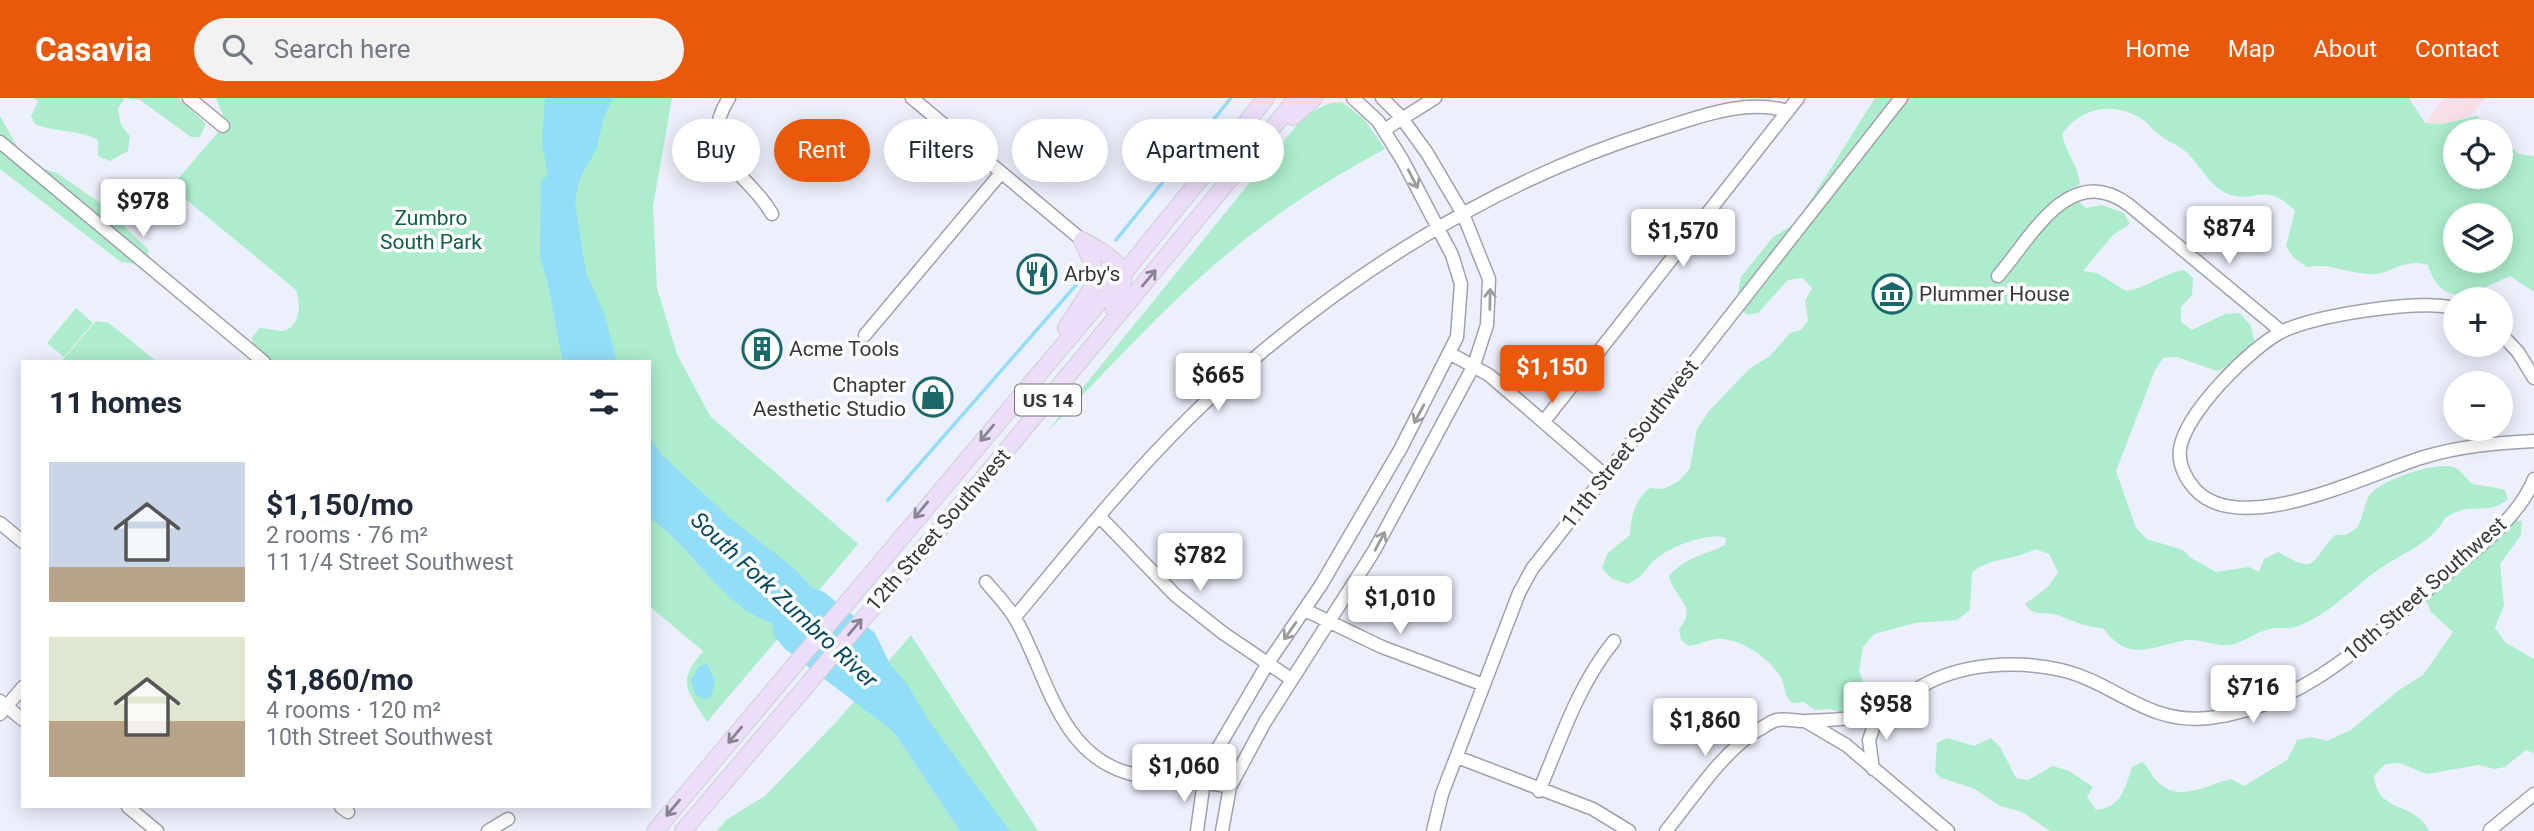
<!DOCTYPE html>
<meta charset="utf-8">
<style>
:root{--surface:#fff;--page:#f2f2f3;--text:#1f2937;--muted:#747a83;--accent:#ea580c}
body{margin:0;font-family:Roboto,sans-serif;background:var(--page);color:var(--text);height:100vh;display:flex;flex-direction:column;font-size:26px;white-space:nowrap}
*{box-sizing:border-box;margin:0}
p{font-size:23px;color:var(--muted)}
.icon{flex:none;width:38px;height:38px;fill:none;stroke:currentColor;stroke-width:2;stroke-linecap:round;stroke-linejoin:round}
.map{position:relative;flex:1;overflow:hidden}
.panel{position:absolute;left:21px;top:262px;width:630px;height:448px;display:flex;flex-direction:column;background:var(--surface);border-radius:0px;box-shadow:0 4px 18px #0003}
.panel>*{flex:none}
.guide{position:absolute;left:672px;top:21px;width:665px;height:63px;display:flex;gap:14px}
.fabs{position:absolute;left:2443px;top:21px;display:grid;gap:14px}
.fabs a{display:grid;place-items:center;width:70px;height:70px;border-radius:50%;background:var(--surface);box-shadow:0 4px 18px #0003;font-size:35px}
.price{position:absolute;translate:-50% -60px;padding:0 16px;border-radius:7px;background:#fff;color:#222;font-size:23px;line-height:46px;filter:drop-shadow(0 2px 4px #0008)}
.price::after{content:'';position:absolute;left:50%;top:42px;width:21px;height:16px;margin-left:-10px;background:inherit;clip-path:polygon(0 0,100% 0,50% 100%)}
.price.current{background:var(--accent);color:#fff}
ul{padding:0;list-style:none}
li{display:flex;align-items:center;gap:21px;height:175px;padding:0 28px}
li span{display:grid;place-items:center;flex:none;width:196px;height:140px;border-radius:0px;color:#555}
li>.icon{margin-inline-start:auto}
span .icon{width:84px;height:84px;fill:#fffc;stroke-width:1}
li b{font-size:30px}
h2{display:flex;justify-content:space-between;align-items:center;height:84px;padding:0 28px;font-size:30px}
.chip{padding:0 24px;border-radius:32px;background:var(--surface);box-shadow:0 4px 18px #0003;font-size:24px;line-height:63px}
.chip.current{background:var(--accent);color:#fff}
header{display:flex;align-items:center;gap:42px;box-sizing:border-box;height:98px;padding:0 35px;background:var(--accent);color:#fff}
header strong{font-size:33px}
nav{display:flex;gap:38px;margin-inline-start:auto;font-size:24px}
.search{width:490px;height:63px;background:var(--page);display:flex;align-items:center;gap:18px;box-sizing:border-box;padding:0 24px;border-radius:38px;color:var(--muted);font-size:26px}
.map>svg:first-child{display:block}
.industrial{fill:#f7dee8}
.green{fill:#adedcd;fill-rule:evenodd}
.water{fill:#92def8}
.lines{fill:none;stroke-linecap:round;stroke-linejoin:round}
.stream{stroke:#92def8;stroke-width:3.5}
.minor-casing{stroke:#9fa2ad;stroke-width:15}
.major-casing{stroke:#cfcfd0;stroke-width:18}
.minor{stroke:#fff;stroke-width:12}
.major{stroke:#ecdef9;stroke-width:16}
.oneway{stroke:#9a9c9e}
.oneway2{stroke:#888391}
.labels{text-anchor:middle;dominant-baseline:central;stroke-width:7;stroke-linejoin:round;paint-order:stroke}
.shield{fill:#fdfdfd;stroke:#727376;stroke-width:2}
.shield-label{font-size:19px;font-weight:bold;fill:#36383c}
.park-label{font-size:21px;fill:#0e6143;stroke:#fdfdfd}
.poi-label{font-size:21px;fill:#36383c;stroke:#fdfdfd;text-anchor:start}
.street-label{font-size:21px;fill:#36383c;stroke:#fdfdfd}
.water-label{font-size:23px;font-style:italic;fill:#074a5d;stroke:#fdfdfd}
</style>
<header>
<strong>Casavia</strong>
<div class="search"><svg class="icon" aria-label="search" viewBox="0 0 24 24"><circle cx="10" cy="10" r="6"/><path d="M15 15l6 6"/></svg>Search here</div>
<nav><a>Home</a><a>Map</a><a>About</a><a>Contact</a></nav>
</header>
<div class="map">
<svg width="2534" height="733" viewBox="0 0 2534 733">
<rect width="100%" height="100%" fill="#ecf0fc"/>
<path class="industrial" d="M2445,0H2486L2470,18L2442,26L2425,25Z"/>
<path class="green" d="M34,0H179L206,26L200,39H191L140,2L125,0L118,11L121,27L130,38L128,53L110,63L98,58V42C79,31 56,35 35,26L31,18L38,4Z
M216,0H672L653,108L657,190L677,256L710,318L858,446L707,624C687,592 676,585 703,553L649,508V264H263L254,252L252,240L259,230C267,230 276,233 282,233C301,231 301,204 296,192L171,89L226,25Z
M1875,0H2409L2425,25L2442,26L2476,18L2494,28L2497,33H2455V79H2501V40L2519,56L2534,58V194L2510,178C2478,192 2443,216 2428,167C2402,159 2391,178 2368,176C2344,175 2331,165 2307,169L2293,159L2286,148L2295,113C2264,81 2253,108 2226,95C2208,86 2200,66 2185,53C2178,47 2169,44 2162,39C2154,34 2149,26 2142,21C2113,3 2081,9 2062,36C2066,56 2078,67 2080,86L2067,93L2086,110L2102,107L2124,115L2130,126L2114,136L2083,173L2097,175L2126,193C2147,190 2163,175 2184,172L2193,180L2192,197L2181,209V224L2192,232L2225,216L2239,215L2251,228L2255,245L2230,267L2217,273L2177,259L2163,260L2155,272L2116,373L2136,430L2147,441L2183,452L2191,460L2216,474L2249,469L2259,474L2264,461L2278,454C2320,479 2310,461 2335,437H2346L2358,429C2362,420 2364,408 2369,398C2377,383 2436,363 2453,369C2463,372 2466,382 2473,386C2476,387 2496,389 2505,392L2508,401C2491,415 2481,408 2462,412C2457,413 2450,417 2445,420C2435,442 2404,455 2384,468C2355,486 2326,522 2291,530C2284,531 2277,529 2270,531C2256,534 2244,544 2230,547C2217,549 2202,541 2188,542C2152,547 2130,567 2103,530C2085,529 2076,524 2060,518C2047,512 2035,521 2025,506L2049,488L2058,474L2049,456L2035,451C2015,463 1988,459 1972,475L1970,512L1957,522L1915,525L1874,536L1863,549L1859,573L1874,611L1863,622L1830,611L1815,612L1804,604L1792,605C1783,597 1786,590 1781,580C1771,561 1739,539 1716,541C1707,542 1698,547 1689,548L1681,542L1679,531C1699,507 1674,501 1669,478C1688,457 1701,459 1725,447L1726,440C1707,434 1673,448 1657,460C1645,470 1646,477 1628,486L1612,481L1602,470L1607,456L1630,437C1631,418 1634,403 1650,390L1663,391L1679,383L1690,370L1697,331L1709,313L1750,270L1769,259L1790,235L1801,232L1808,223L1805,203L1812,190L1803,180L1788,182L1758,215L1747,217L1736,206L1741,179L1773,139L1797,124ZM2455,117H2501V163H2455Z
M1342,4L1364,21L1385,51C1336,77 1287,108 1243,143C1171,200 1109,271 1045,336L1305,17L1330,5Z
M0,18L22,57L38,69L57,75L96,102L148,151L149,162L136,166L121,164L0,71Z
M76,210L93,225L64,259L47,245Z
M96,223L109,225L157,264H61Z
M2513,422L2522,423L2521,437L2500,466L2504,507L2495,530L2506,545L2534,561V655L2526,652L2505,669L2495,671L2478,667L2427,676L2399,665L2385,666L2374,678C2377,716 2417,704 2429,733H2050L2022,714L2000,708L1973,690L1941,680L1935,674L1937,645L1947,640L1974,648L1991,640L2000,649L2016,680L2028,682L2053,668L2069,673L2093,689L2087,699L2096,712C2121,710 2125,690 2132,669L2142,664C2150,670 2151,679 2159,685C2180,705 2208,686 2231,681L2244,688L2287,662L2297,642L2311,639L2327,643L2351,632L2399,592L2423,577L2453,534L2431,514L2425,500Z
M911,537L1038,733H717L726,722L765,698L838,622Z"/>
<path class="water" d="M545,0H614L605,16L596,52L580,80L575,103L586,175L604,214L617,264H563L547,182L540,160L541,83L548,77L542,46Z
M649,338L662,357L730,420L795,471L811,489L824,494L875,535L890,566L907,586L929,623L1010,733H960L894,634L785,551L774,538L772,525C720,508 693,448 649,420Z
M707,566L715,582L712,597L705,602L695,596L691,582L699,568Z"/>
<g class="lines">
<path class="stream" d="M1116,142L1231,0
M888,402L1084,178"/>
<g class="minor-casing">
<path id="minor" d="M189,0L223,28
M729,0C693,57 749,74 772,116
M912,0L1082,142
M1384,32L1435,0
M0,44L264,264
M1998,178C2033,137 2070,63 2129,107L2282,234
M2455,210C2417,201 2319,217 2283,233C2251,249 2185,315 2180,351C2178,366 2184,378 2194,390C2239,443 2370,375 2424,359C2461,348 2496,345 2534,343
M2501,236L2518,254L2534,280
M865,237L1001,75
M1451,256L1489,277L1606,378
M1545,322L1798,0
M1100,419L1175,497L1223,535L1291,581
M0,425L23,444
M986,484C996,496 1008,508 1016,522C1046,574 1058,653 1125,674C1159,685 1196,681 1230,689
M1305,512L1382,549L1484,587
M1015,519C1071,452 1126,382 1189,320C1318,194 1482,87 1654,33C1697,20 1743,0 1788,13
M0,603L23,622
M0,616L23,589
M1807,624L1846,647L1948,733
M1457,659L1593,711L1629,733
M1873,671L1869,642L1878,616
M1539,693C1561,641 1578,587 1614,543
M128,709L157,733
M341,709L348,714
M2490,732L2534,696
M488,733L508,721
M1197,733L1204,683L1218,650L1268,565L1321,487L1401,350L1457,239L1461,186L1452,157L1403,63L1378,23L1353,0
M1222,733L1230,689L1265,624L1374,453L1474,267L1487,227L1489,181L1463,116L1427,55L1401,19L1382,0
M1433,733L1442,696L1519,495L1532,471L1901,0
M1666,733C1694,699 1721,655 1758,632C1764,629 1771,623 1777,622C1787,620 1798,624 1808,623C1829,622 1857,621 1877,616C1892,611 1908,596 1922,588C1962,565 2017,562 2061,572C2116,585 2147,627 2209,620C2296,610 2362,549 2425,494C2461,461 2516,427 2534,381"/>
</g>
<g class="major-casing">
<path id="major" d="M1293,19L1314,0
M1082,142C1116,161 1136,172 1114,211
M1066,230L1093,188V167L1082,142
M655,733L1123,176L1266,0
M683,733L990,372L1297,0"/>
</g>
<use href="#minor" class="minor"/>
<use href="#major" class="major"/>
</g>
<defs><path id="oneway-shaft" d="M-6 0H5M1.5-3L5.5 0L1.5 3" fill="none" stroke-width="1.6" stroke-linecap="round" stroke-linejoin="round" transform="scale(1.75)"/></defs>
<g class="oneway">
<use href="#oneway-shaft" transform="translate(1413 81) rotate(63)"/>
<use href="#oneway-shaft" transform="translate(1490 201) rotate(-89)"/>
<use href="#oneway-shaft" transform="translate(1419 316) rotate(118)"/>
<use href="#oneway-shaft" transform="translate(1380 443) rotate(-62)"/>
<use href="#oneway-shaft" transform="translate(1290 533) rotate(125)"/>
</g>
<g class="oneway2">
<use href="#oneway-shaft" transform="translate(1149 180) rotate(-50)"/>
<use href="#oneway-shaft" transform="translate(987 335) rotate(130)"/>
<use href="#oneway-shaft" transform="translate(921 412) rotate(130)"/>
<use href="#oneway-shaft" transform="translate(855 529) rotate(-50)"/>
<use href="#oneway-shaft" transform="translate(735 637) rotate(130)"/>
<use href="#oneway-shaft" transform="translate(673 710) rotate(130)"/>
</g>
<defs>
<g id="restaurant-ring" transform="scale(2.0125)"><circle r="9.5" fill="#fdfdfd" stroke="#1a6869" stroke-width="1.5"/><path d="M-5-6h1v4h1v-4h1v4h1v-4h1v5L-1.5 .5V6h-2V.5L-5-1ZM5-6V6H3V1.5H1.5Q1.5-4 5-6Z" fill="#1a6869"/></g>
<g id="museum-ring" transform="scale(2.0125)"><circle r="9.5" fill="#fdfdfd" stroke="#1a6869" stroke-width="1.5"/><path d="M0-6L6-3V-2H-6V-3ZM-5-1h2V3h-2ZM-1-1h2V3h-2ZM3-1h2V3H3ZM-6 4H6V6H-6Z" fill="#1a6869"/></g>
<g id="building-ring" transform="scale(2.0125)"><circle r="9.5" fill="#fdfdfd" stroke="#1a6869" stroke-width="1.5"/><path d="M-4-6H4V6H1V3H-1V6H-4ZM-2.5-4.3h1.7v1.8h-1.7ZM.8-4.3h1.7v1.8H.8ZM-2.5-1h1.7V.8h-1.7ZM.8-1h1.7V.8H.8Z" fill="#1a6869"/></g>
<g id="shop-ring" transform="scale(2.0125)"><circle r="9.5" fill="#fdfdfd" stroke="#1a6869" stroke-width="1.5"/><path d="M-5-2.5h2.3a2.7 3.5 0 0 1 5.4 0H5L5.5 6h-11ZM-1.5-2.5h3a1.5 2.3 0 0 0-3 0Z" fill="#1a6869"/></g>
</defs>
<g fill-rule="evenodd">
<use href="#restaurant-ring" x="1037" y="176"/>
<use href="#museum-ring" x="1892" y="196"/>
<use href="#building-ring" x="762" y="251"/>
<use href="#shop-ring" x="933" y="299"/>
</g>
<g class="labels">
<rect class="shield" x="1015" y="286.5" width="66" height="31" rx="5"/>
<g class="shield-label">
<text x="1048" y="302">US 14</text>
</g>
<g class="park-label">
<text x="431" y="120">Zumbro<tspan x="431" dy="24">South Park</tspan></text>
</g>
<g class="poi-label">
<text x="1064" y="176">Arby's</text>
<text x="1919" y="196">Plummer House</text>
<text x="789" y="251">Acme Tools</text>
<text x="906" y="287" text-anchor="end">Chapter<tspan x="906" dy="24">Aesthetic Studio</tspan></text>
</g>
<g class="street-label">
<text transform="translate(1630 346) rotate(-52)">11th Street Southwest</text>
<text transform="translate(938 432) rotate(-49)">12th Street Southwest</text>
<text transform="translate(2425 491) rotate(-41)">10th Street Southwest</text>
</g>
<g class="water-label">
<text transform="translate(784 502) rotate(43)">South Fork Zumbro River</text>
</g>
</g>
</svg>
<div class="fabs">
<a><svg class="icon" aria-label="locate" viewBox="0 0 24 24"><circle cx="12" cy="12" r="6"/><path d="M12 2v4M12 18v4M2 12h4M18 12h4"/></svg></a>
<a><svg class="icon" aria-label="layers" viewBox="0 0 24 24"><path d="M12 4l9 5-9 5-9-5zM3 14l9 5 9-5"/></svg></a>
<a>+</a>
<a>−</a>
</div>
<b class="price" style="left:143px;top:141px">$978</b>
<b class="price" style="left:2229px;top:168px">$874</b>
<b class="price" style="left:1683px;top:171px">$1,570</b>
<b class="price current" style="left:1552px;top:307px">$1,150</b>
<b class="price" style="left:1218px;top:315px">$665</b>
<b class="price" style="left:1200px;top:495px">$782</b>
<b class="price" style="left:1400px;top:538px">$1,010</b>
<b class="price" style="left:2253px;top:627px">$716</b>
<b class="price" style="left:1886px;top:644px">$958</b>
<b class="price" style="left:1705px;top:660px">$1,860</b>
<b class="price" style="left:1184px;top:706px">$1,060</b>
<div class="guide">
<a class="chip">Buy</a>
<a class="chip current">Rent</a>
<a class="chip">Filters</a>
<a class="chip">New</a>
<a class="chip">Apartment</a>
</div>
<section class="panel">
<h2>11 homes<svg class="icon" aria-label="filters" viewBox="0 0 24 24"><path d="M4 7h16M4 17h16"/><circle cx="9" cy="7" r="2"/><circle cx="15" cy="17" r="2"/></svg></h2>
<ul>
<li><span style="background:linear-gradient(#c9d6e8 75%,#b9a48a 0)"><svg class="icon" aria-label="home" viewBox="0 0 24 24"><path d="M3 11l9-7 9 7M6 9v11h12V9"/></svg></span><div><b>$1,150/mo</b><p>2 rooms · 76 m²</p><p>11 1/4 Street Southwest</p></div></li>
<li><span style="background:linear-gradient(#dfe7d0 60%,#b9a48a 0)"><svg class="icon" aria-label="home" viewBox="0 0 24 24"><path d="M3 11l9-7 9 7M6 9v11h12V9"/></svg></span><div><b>$1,860/mo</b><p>4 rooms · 120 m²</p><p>10th Street Southwest</p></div></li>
</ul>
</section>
</div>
